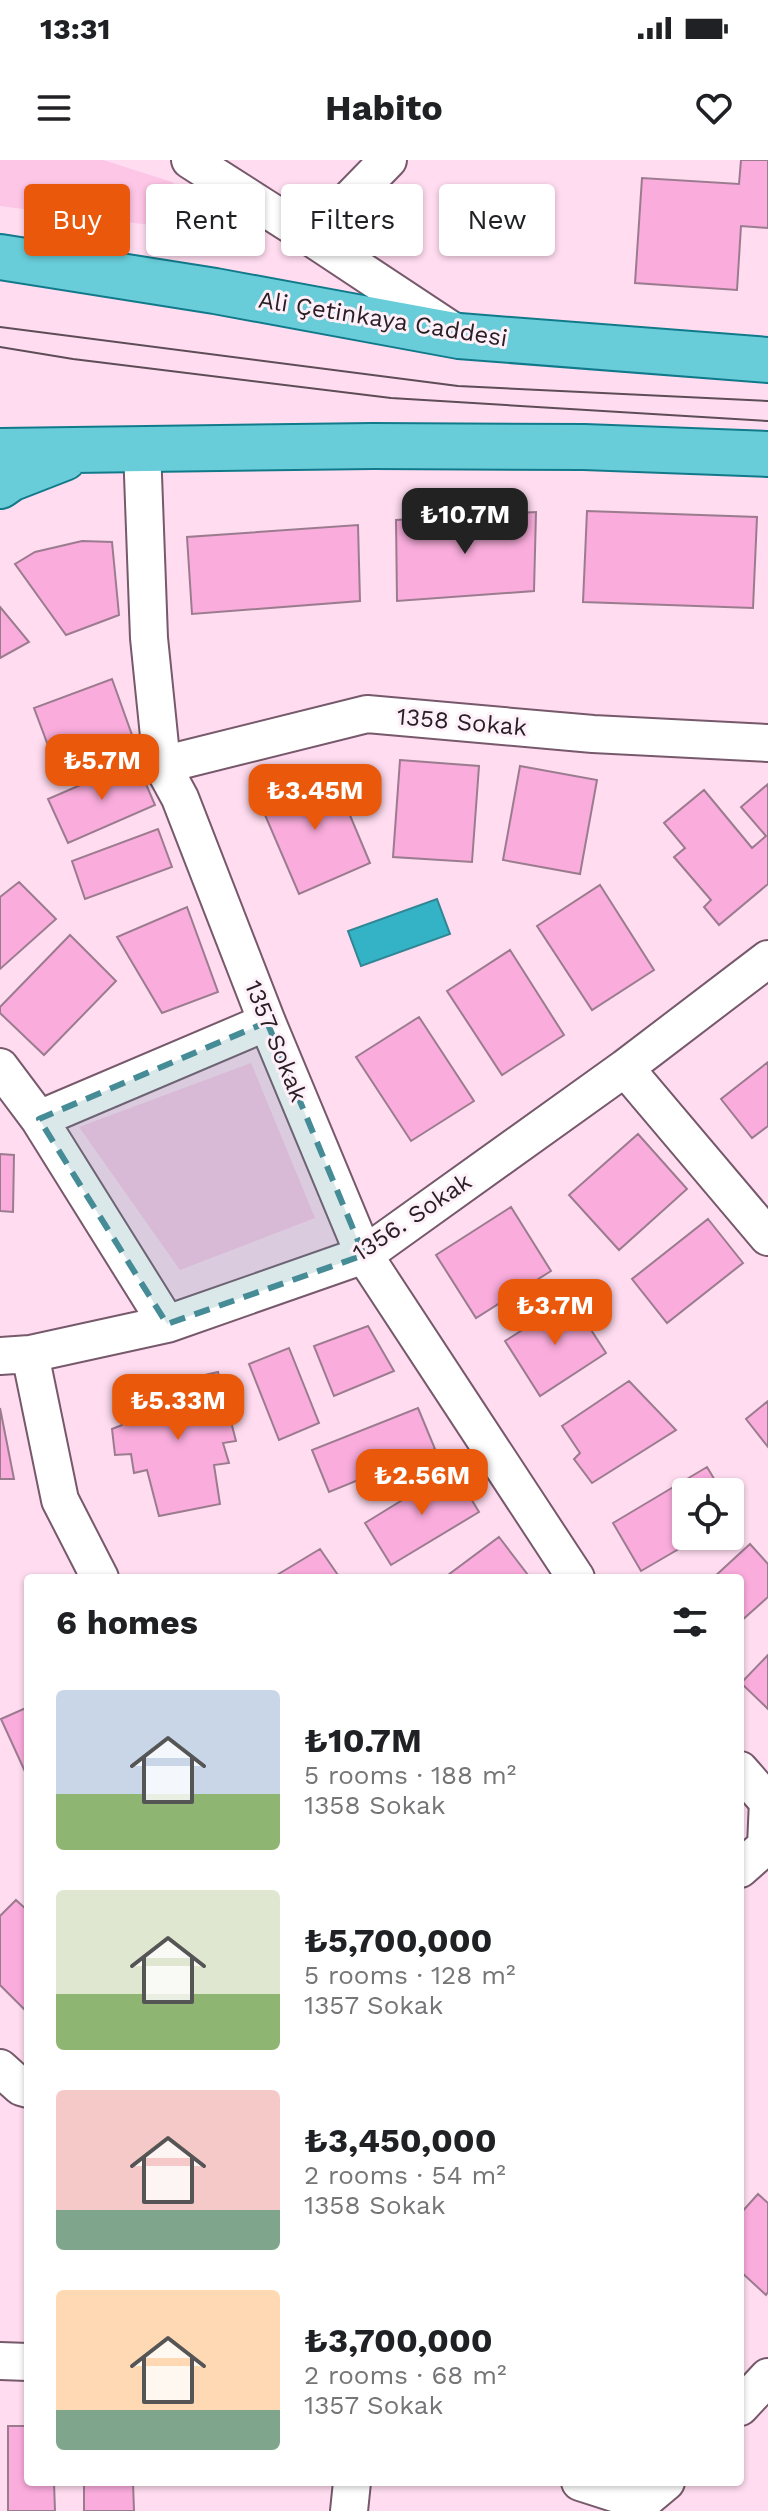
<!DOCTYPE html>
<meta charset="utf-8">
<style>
:root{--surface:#fff;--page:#f6f6f6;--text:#202124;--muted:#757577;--accent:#ea580c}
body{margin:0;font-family:"Work Sans",sans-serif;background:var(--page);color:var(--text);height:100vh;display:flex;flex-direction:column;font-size:30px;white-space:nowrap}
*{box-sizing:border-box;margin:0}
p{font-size:26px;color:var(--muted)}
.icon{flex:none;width:44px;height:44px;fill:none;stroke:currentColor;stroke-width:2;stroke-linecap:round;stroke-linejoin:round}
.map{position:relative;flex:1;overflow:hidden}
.details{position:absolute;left:24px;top:1414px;width:720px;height:912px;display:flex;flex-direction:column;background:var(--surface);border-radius:8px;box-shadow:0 2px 6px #0004}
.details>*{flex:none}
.guide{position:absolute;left:24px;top:24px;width:720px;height:72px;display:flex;gap:16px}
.buttons{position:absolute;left:672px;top:1318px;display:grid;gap:16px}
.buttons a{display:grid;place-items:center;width:72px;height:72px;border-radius:8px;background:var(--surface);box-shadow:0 2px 6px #0004;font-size:40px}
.price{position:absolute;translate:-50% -68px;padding:0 18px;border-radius:16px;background:var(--accent);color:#fff;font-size:26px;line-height:52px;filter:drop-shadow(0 2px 4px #0008)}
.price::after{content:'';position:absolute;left:50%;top:48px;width:24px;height:18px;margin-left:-12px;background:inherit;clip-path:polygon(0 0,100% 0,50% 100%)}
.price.current{background:#222;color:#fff}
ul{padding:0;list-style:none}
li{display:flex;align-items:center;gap:24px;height:200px;padding:0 32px}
li span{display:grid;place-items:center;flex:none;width:224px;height:160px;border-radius:8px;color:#555}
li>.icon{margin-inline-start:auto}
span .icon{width:96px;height:96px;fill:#fffc;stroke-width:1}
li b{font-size:34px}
h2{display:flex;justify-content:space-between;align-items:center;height:96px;padding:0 32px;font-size:34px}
.pill{padding:0 28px;border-radius:8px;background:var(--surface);box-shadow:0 2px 6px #0004;font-size:28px;line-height:72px}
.pill.current{background:var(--accent);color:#fff}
.status{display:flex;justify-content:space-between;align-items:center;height:56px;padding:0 40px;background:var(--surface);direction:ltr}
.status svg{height:22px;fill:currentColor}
header{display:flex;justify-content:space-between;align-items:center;height:104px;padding:0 32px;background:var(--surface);font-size:36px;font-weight:700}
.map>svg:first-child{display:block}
.green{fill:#fdc5e6}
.water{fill:#33b3c5;stroke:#308695;stroke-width:2}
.building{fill:#faacdc;stroke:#9b7c8f;stroke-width:2}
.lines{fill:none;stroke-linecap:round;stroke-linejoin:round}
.minor-casing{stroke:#76596b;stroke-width:40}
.primary-casing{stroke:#117a8a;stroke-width:48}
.minor{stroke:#fff;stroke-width:36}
.primary{stroke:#68cdd9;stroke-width:44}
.tram{stroke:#5e4d57;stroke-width:2}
.marked{fill:#468c97;fill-opacity:0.2;stroke:#468c97;stroke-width:6;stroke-dasharray:16 10;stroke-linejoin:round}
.labels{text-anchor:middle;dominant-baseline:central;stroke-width:6;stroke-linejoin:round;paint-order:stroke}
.street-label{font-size:24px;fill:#2a1e25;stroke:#fef0f8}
</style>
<div class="status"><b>13:31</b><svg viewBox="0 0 49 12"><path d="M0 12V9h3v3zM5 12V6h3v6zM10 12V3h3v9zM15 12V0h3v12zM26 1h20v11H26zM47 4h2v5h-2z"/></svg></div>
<header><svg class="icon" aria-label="menu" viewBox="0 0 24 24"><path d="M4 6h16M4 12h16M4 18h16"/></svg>Habito<svg class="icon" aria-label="heart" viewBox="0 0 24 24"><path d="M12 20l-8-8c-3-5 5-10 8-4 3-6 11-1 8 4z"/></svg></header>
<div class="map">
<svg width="768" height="2351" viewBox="0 0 768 2351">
<rect width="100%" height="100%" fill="#ffdcf0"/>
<path class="green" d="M0,0H103L172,22L187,34L211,60L207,68L198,71L0,46Z
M251,903L315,1058L180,1110L79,967Z"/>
<path class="water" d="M437,739L450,774L361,806L348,771Z"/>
<path class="building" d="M741,0H768V68L741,66L737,130L635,123L642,18L739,24Z
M587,351L757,357L753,448L583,442Z
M536,352L534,431L397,441L396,360Z
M358,365L360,441L192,454L187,377Z
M82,381L112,382L119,455L66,475L15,404L35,392Z
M0,447L29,482L0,498Z
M112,519L132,575L55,604L34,548Z
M400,600L479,606L472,702L393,697Z
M136,601L155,645L68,683L48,639Z
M520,606L597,620L580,714L503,700Z
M331,610L370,703L299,734L259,641Z
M768,624V724L719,765L704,747L711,740L674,697L685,688L664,663L704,630L752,688L766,676L741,647Z
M158,669L172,707L85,739L72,701Z
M19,722L56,759L0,809V737Z
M600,725L654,810L592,850L537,766Z
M187,747L218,832L162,853L117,777Z
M70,775L116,821L44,895L0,853V847Z
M510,790L564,875L502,915L447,831Z
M419,857L474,941L411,981L356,897Z
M768,902V966L752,978L721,939Z
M638,974L687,1029L619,1090L569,1035Z
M0,994L14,995L13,1052L0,1051Z
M511,1047L551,1111L476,1158L436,1095Z
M708,1059L743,1103L667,1163L632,1119Z
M571,1139L606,1193L540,1236L505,1181Z
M368,1166L394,1211L334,1236L314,1186Z
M289,1188L319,1263L279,1280L249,1204Z
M218,1212L236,1281L223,1283L229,1303L214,1305L220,1344L159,1356L147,1310L134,1313L131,1294L115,1295L112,1269L122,1265L117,1236L149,1229L151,1241L188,1230L187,1219Z
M629,1221L676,1270L592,1323L574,1299L580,1293L562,1266Z
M768,1241V1287L746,1259Z
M0,1248L14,1319H0Z
M418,1248L435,1289L329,1332L312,1290Z
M707,1307L722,1332H686V1376H701L641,1411L613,1363Z
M453,1309L479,1352L391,1405L365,1363Z
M499,1377L528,1415L524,1418H444Z
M750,1384L768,1404V1437L740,1462V1418H713Z
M320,1389L340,1418H272Z
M768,1495V1549L741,1523Z
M28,1547V1615L27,1616L1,1559Z
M16,1740L28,1751V1853L0,1825V1756Z
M758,2034L768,2043V2132L766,2135L740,2111V2054Z
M8,2266H28V2322H54L55,2351H8Z
M84,2322H133L134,2351H84Z"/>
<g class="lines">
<g class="minor-casing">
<path id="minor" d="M190,0L312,78L454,172
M312,78L388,0
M142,288L149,478L162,605L180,638L267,862L364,1095L576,1418
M162,605L367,554L593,574L768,583
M0,907L39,959L167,1164
M625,908L768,1077
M39,959L267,862
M30,1194L60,1340L100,1418
M0,1196L30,1194L167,1164L364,1095L625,908L768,799
M740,1610L768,1642
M740,1709L766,1686L768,1640
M0,1908L21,1927L28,1929
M0,2201L28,2202
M740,2247L768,2217
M580,2322L642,2342L666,2322
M349,2351L352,2322"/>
</g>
<g class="primary-casing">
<path id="primary" d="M0,97L215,131L459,176L768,200
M0,291L373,286L584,287L768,294
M0,326L10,319L64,298"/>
</g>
<use href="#minor" class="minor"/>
<use href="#primary" class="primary"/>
<path class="tram" d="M0,167L458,226L768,241
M0,187L73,199L391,238L768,261"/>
</g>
<path class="marked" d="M267,862L364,1095L167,1164L39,959Z"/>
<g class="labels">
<g class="street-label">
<text transform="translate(383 159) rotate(9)">Ali Çetinkaya Caddesi</text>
<text transform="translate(462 562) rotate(5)">1358 Sokak</text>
<text transform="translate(276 881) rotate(68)">1357 Sokak</text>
<text transform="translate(412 1057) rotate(-34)">1356. Sokak</text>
</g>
</g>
</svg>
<div class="buttons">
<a><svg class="icon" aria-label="locate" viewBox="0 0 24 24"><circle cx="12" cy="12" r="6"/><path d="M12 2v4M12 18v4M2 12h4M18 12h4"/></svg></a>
</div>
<b class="price current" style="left:465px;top:396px">₺10.7M</b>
<b class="price" style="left:102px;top:642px">₺5.7M</b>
<b class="price" style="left:315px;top:672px">₺3.45M</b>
<b class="price" style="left:555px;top:1187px">₺3.7M</b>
<b class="price" style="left:178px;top:1282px">₺5.33M</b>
<b class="price" style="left:422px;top:1357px">₺2.56M</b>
<div class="guide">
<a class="pill current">Buy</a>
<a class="pill">Rent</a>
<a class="pill">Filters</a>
<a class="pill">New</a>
</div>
<section class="details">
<h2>6 homes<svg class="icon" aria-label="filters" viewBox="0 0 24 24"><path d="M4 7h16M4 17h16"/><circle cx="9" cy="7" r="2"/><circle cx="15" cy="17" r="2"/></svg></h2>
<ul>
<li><span style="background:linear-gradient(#c9d6e8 65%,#8fb573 0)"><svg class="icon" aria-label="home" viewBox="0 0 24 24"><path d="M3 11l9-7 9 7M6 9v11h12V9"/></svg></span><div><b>₺10.7M</b><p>5 rooms · 188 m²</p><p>1358 Sokak</p></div></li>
<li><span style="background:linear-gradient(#dfe7d0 65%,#8fb573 0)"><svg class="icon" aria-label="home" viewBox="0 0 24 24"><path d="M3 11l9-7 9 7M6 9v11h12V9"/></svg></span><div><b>₺5,700,000</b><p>5 rooms · 128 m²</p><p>1357 Sokak</p></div></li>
<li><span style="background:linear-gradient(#f6c9c9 75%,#7fa58c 0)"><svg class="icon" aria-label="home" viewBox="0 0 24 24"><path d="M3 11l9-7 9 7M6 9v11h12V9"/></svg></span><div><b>₺3,450,000</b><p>2 rooms · 54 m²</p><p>1358 Sokak</p></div></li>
<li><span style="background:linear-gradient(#ffd9b3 75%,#7fa58c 0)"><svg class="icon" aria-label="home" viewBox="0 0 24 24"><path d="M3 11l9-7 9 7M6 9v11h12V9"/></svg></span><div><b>₺3,700,000</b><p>2 rooms · 68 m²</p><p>1357 Sokak</p></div></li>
</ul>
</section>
</div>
